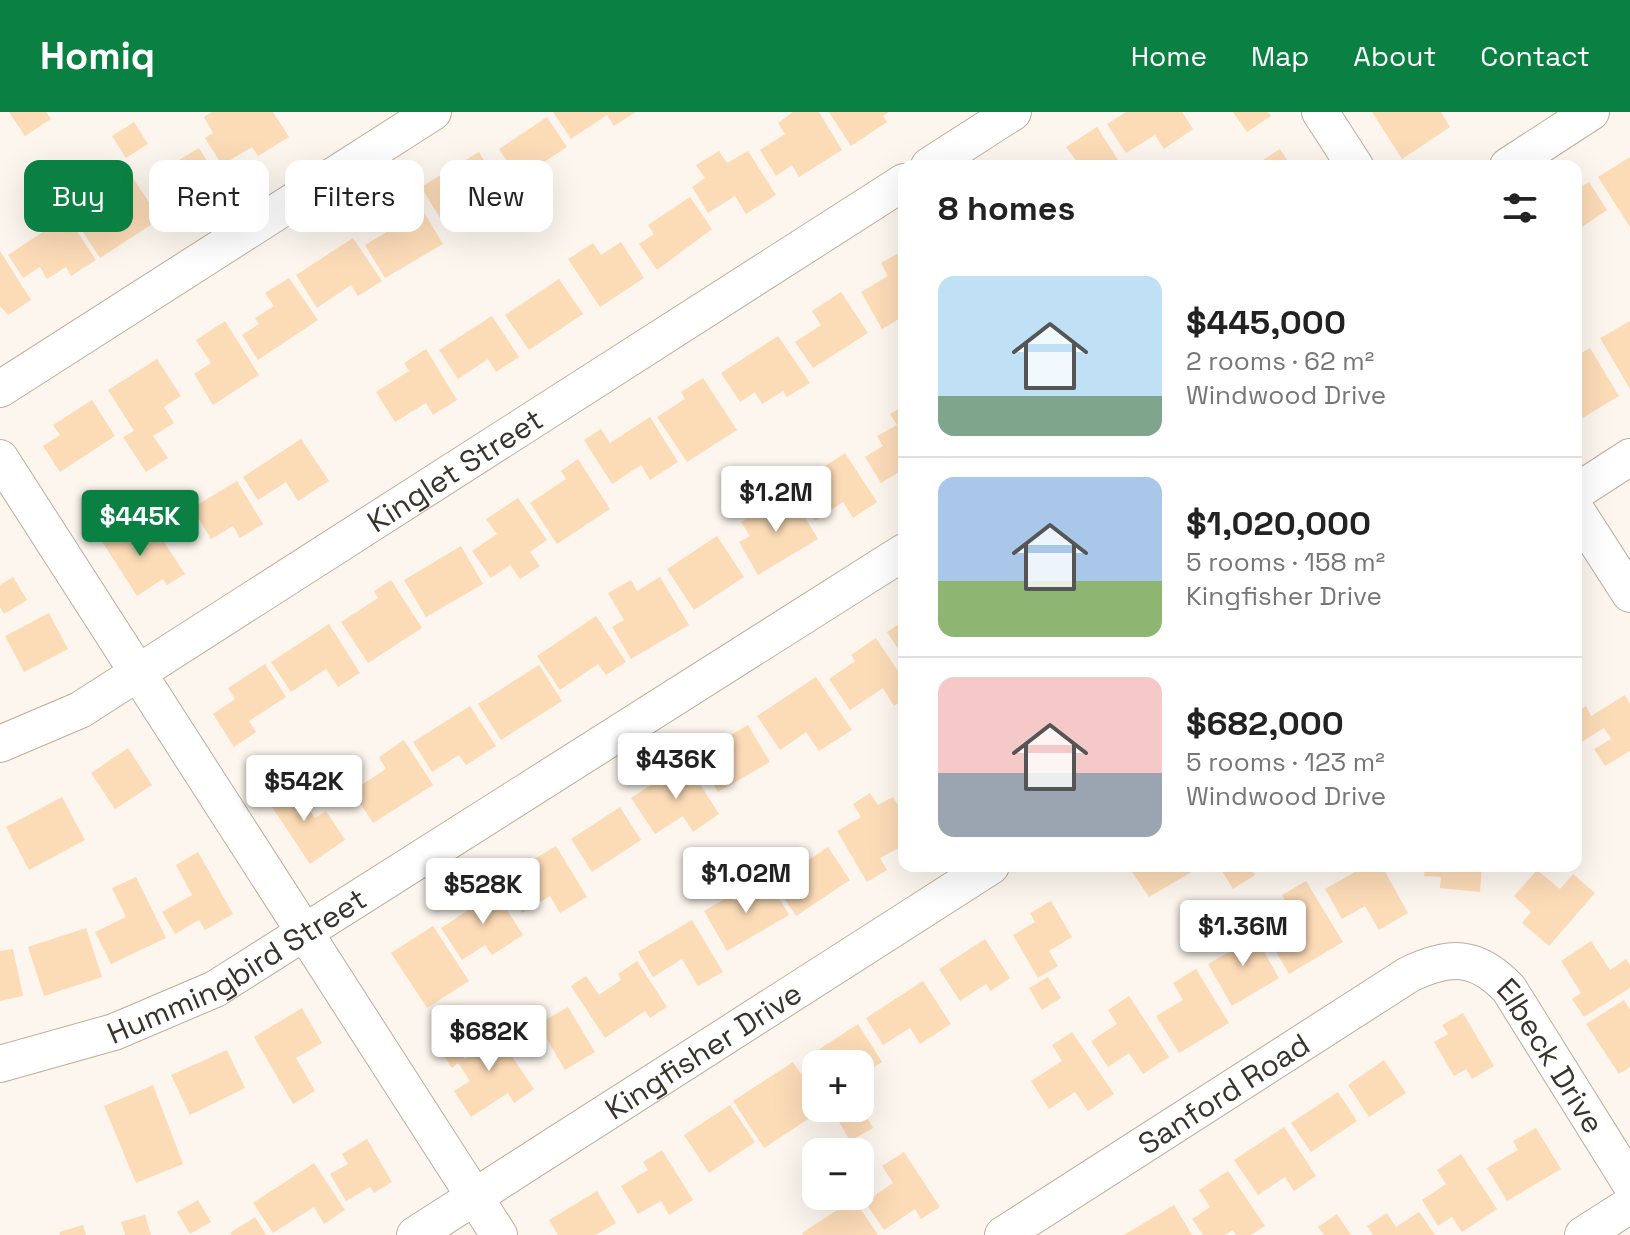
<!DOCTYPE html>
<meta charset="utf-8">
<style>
:root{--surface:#fff;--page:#f2f2f2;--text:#222;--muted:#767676;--line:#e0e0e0;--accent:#0b8043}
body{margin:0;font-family:"Space Grotesk",sans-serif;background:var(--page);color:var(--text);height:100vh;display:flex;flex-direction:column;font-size:30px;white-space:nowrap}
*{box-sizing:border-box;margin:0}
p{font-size:26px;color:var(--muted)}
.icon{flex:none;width:44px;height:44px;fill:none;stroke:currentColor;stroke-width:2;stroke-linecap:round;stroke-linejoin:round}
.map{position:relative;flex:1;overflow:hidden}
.details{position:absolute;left:898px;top:48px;width:684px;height:712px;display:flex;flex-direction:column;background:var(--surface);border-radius:16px;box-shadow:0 8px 32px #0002}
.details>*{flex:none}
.guide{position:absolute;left:24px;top:48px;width:754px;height:72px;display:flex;gap:16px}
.controls{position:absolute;left:802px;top:938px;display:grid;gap:16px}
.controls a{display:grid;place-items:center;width:72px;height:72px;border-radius:16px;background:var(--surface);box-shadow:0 8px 32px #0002;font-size:40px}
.price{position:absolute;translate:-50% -68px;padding:0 18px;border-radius:8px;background:#fff;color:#222;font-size:26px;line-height:52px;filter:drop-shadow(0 2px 4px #0008)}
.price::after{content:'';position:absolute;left:50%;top:48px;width:24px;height:18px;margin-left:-12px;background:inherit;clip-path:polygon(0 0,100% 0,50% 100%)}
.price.on{background:var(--accent);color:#fff}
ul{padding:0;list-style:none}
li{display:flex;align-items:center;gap:24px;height:200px;padding:0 40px}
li+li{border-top:2px solid var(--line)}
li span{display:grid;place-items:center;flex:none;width:224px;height:160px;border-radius:16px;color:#555}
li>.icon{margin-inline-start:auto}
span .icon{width:96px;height:96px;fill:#fffc;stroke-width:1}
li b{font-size:34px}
h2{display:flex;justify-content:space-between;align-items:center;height:96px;padding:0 40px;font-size:34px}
.pill{padding:0 28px;border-radius:16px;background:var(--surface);box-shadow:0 8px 32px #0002;font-size:28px;line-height:72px}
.pill.on{background:var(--accent);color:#fff}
header{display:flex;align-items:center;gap:48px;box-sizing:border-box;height:112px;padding:0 40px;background:var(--accent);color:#fff}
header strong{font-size:38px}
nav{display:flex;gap:44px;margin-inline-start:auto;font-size:28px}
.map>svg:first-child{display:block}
.building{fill:#fcdbb7}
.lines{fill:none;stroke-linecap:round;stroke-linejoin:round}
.minor-casing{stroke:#bead9a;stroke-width:38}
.minor{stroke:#fff;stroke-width:36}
.labels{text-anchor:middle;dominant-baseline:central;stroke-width:7;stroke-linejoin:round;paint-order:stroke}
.street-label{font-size:30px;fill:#3a332c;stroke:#fff}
</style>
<header>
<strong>Homiq</strong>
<nav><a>Home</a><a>Map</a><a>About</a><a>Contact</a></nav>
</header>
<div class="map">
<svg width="1630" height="1123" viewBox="0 0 1630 1123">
<rect width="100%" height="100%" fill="#fdf6ee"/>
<path class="building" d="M9,0H46L51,7L25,24Z
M212,0H273L289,25L258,44L252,35L222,53L205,26L213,21L204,5Z
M553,0H636L614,14L607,3L571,27Z
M793,0H819L842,38L799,65L792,53L776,64L760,38L785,22L778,11Z
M829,0H889L883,4L887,10L851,34Z
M1126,0H1182L1193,17L1164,37L1155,23L1126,41L1107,12Z
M1233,0H1268L1271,4L1247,20Z
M1372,0H1441L1450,15L1402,47Z
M547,5L567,35L538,54L549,71L535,80L541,90L525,100L509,76L520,69L499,37Z
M134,10L148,32L126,46L112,24Z
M1097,15L1122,54H1071L1077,50L1066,35Z
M199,36L220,70L177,95L157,61Z
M1280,37L1291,54H1254Z
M719,39L727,51L748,39L776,83L746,102L735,84L708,101L692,75L705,66L696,53Z
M479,40L503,80L482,93L487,101L466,113L461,105L445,114L421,75Z
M1630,45V115L1598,65Z
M133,66L160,107L100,146L81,117L118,93L110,81Z
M1589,70L1607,98L1576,119V78Z
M690,85L712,117L657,158L639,132L654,122L648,113Z
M416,87L443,132L385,166L365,133L400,112L394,101Z
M67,104L96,148L71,164L66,155L47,167L40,155L23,166L8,143Z
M353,126L382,169L358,184L351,173L317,196L296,163Z
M621,130L644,166L600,195L568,147L593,131L601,143Z
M904,138V204L882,217L861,180L888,164L881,151Z
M0,139L31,188L8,203L0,194Z
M289,166L318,208L258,248L242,223L259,212L255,206L274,194L265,181Z
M559,167L583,202L529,238L505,203Z
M841,180L868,221L813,256L795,230L821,213L812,199Z
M492,204L519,245L496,260L488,247L458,267L439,238Z
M225,209L259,263L213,293L194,262L211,251L196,228Z
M1630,209V277L1600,226Z
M778,224L810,271L787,285L783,279L762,292L755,280L740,290L721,261Z
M1590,236L1619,284L1576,310V244Z
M426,237L457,288L433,303L426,291L395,310L376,280L409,259L404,251Z
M157,247L181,284L164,295L174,311L153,324L168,346L146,360L123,325L134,319L108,278Z
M703,266L737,318L687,350L657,305L685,287L681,280Z
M92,288L115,324L60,360L43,334L60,323L53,313Z
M904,294V357L881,371L865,345L883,334L877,324L897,313L890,302Z
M650,305L678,350L650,368L641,353L612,372L584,328L601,317L610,331Z
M301,327L329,369L298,389L286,370L258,388L243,365Z
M845,341L877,390L853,406L843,390L815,409L793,375Z
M578,347L610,397L557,432L530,391L566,367L561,359Z
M237,369L263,412L240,426L233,414L211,427L192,396Z
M790,380L818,427L758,463L739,430L750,424L741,410Z
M518,386L547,428L530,440L540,454L520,467L510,453L491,466L472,439L497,422L486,407Z
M119,405L140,437L160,424L185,462L167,473L163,467L137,484L96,420Z
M717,424L744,465L694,498L667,457Z
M461,434L483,472L426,505L404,468Z
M13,465L27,488L4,502L0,495V473Z
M660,465L689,513L631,547L612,515L624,508L608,481L631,468L637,479Z
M391,468L422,516L368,551L341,510L378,486L374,479Z
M49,501L68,537L24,560L5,524Z
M596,504L626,550L606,563L598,552L560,578L537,544Z
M904,509V546L887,520Z
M329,512L360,561L338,575L326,557L291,580L271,550Z
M876,526L904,568V587L894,594L883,576L850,598L829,567L855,549L851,543Z
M265,552L286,585L249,609L256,620L234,635L213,602L235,587L228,576Z
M539,553L562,589L501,628L478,592Z
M816,565L852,618L819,639L806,620L780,638L757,604Z
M1625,583L1630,592V639L1605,654L1594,637L1611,627L1604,616L1580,631L1576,625V600L1586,594L1591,604Z
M470,594L496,634L466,653L459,643L432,660L413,630Z
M748,613L770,650L718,680L696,643Z
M404,628L433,673L373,711L352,679L386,657L379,645Z
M128,636L152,673L115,697L91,661Z
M686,650L719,702L693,720L683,704L655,722L631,686Z
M289,667L315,706L326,699L345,728L310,752L264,683Z
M870,681L878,693L893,685L904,703V741L901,743L897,737L880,746L887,758L867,770L837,719L861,705L853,692Z
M62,685L85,728L29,758L6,715Z
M620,695L641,728L592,760L571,727Z
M556,734L587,785L560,801L550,784L522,801L501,767Z
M828,735L850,768L796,804L774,771Z
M198,740L233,802L205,818L199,808L175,822L162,800L192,783L176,753Z
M1128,754H1202L1149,785Z
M1219,754H1249L1255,763L1233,777Z
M1352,754H1382L1408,801L1379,818L1365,794L1342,807L1325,777L1355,760Z
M1425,754H1482L1480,780L1440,776L1441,765L1424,764Z
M1537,758L1560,777L1573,762L1595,781L1549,834L1522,811L1531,800L1514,784Z
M136,765L166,826L111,852L95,820L126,805L112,776Z
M769,769L789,803L727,839L704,799L730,784L734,789Z
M1306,769L1343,830L1289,862L1272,833L1301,816L1282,783Z
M491,773L523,823L492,843L485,833L462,848L441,816L476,793L472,786Z
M1051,789L1072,825L1049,839L1058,854L1038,866L1013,823L1035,810L1030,801Z
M692,808L723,860L698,874L682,847L653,865L638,840Z
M433,814L469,869L427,896L391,841Z
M1250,815L1279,866L1232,894L1208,852L1231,839L1226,829Z
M86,816L102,865L44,884L28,835Z
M985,827L1010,866L991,879L986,872L960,889L939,857Z
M1591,829L1610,858L1626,847L1630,853V876L1584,905L1572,887L1581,881L1561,849Z
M13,837L23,884L0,889V839Z
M637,849L667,895L650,906L645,899L605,926L571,874L586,864L599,883L621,868L618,862Z
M1196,857L1229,911L1179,941L1156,904L1183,888L1173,871Z
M1048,865L1061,886L1042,898L1029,876Z
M923,869L951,912L920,932L910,916L883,933L866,906Z
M1129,884L1169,945L1143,962L1129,941L1108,955L1091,929L1117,912L1108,898Z
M1624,888L1630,898V955L1619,962L1586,912Z
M568,895L595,940L565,958L538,912Z
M302,896L322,931L296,946L315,979L293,992L254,925Z
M1463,901L1494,954L1472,967L1466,957L1454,964L1434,930L1448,922L1442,913Z
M490,912L534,977L514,991L508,981L471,1005L454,979L470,969L458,951L452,956L443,943L456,934L465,947L480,937L472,924Z
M858,912L882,950L860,964V952H818L812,942Z
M1072,920L1114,982L1088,999L1075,980L1049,997L1031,969L1062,949L1052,933Z
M227,938L245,976L190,1003L171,963Z
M1384,948L1406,981L1369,1005L1348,973Z
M793,950L816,984V996H825L764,1036L733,989Z
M153,973L183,1052L136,1071L104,994Z
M1338,980L1357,1009L1311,1040L1291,1011Z
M730,993L755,1030L709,1061L684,1023Z
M842,996H862L873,1016L850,1029L834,1001Z
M1284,1015L1316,1064L1294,1079L1285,1065L1258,1083L1234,1048Z
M1536,1016L1561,1057L1507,1089L1487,1056L1518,1038L1513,1029Z
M367,1027L392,1070L374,1081L370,1075L346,1089L330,1062L348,1052L342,1042Z
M662,1038L693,1088L669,1103L661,1089L638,1102L621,1074L648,1058L643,1050Z
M904,1040L940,1095L921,1107L915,1097L884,1118L865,1090L893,1071L882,1054Z
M1461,1042L1497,1097L1462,1120L1452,1105L1438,1114L1422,1088L1446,1072L1437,1058Z
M314,1051L345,1098L324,1112L314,1095L273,1121L253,1091Z
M1228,1059L1265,1114L1251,1123H1236L1233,1118L1225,1123H1203L1192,1107L1210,1095L1199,1078Z
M597,1079L616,1111L596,1123H558L549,1108Z
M854,1087L878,1123H803L802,1121Z
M198,1088L211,1110L190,1122L177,1100Z
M1174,1093L1192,1123H1124Z
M1419,1100L1435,1123H1373L1367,1114L1387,1101L1396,1115Z
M1337,1102L1351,1123H1324L1318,1115Z
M145,1103L151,1123H125L121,1110Z
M255,1105L266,1123H232L230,1121Z
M83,1113L86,1123H60L59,1120Z"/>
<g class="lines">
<g class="minor-casing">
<g id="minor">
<path d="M1320,0L1355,54"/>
<path d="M929,54L1013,0"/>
<path d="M1508,54L1591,0"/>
<path d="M0,277L433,0"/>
<path d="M0,346L499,1123"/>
<path d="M1576,380L1630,345"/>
<path d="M1576,398L1630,482"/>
<path id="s1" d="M0,632L80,598L904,70"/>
<path id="s2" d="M0,952L114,920L215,877L904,440"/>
<path id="s3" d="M415,1123L991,754"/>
<path id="s4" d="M1003,1123L1408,863C1449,843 1476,842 1509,877L1630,1071"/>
<path d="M1583,1123L1630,1093"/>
</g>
</g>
<use href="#minor" class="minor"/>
</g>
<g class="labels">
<g class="street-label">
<text stroke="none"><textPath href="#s1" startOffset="532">Kinglet Street</textPath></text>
<text stroke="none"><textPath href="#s2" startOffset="258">Hummingbird Street</textPath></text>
<text stroke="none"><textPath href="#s3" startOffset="342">Kingfisher Drive</textPath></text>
<text stroke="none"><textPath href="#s4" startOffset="672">Elbeck Drive</textPath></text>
<text stroke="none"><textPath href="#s4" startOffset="262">Sanford Road</textPath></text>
</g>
</g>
</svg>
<div class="controls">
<a>+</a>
<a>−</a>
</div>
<b class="price" style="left:776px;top:422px">$1.2M</b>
<b class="price on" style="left:140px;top:446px">$445K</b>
<b class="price" style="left:676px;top:689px">$436K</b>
<b class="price" style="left:304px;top:711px">$542K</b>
<b class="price" style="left:746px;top:803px">$1.02M</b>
<b class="price" style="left:483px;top:814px">$528K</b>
<b class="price" style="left:1243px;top:856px">$1.36M</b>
<b class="price" style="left:489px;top:961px">$682K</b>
<div class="guide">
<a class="pill on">Buy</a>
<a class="pill">Rent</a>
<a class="pill">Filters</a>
<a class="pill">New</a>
</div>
<section class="details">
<h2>8 homes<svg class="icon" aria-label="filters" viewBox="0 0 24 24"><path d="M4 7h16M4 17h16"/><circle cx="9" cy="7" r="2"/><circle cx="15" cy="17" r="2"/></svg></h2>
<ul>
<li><span style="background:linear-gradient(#bfe0f5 75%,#7fa58c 0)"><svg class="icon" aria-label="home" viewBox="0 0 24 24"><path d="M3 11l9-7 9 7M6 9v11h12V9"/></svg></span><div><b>$445,000</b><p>2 rooms · 62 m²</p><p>Windwood Drive</p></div></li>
<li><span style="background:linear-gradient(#a9c7e8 65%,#8fb573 0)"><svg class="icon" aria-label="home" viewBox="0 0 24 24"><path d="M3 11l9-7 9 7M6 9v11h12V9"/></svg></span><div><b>$1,020,000</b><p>5 rooms · 158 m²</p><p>Kingfisher Drive</p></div></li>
<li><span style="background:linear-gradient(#f6c9c9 60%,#9aa5b1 0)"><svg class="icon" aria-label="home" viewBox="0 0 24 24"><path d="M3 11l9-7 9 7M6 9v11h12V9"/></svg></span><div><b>$682,000</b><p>5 rooms · 123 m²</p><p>Windwood Drive</p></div></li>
</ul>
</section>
</div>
